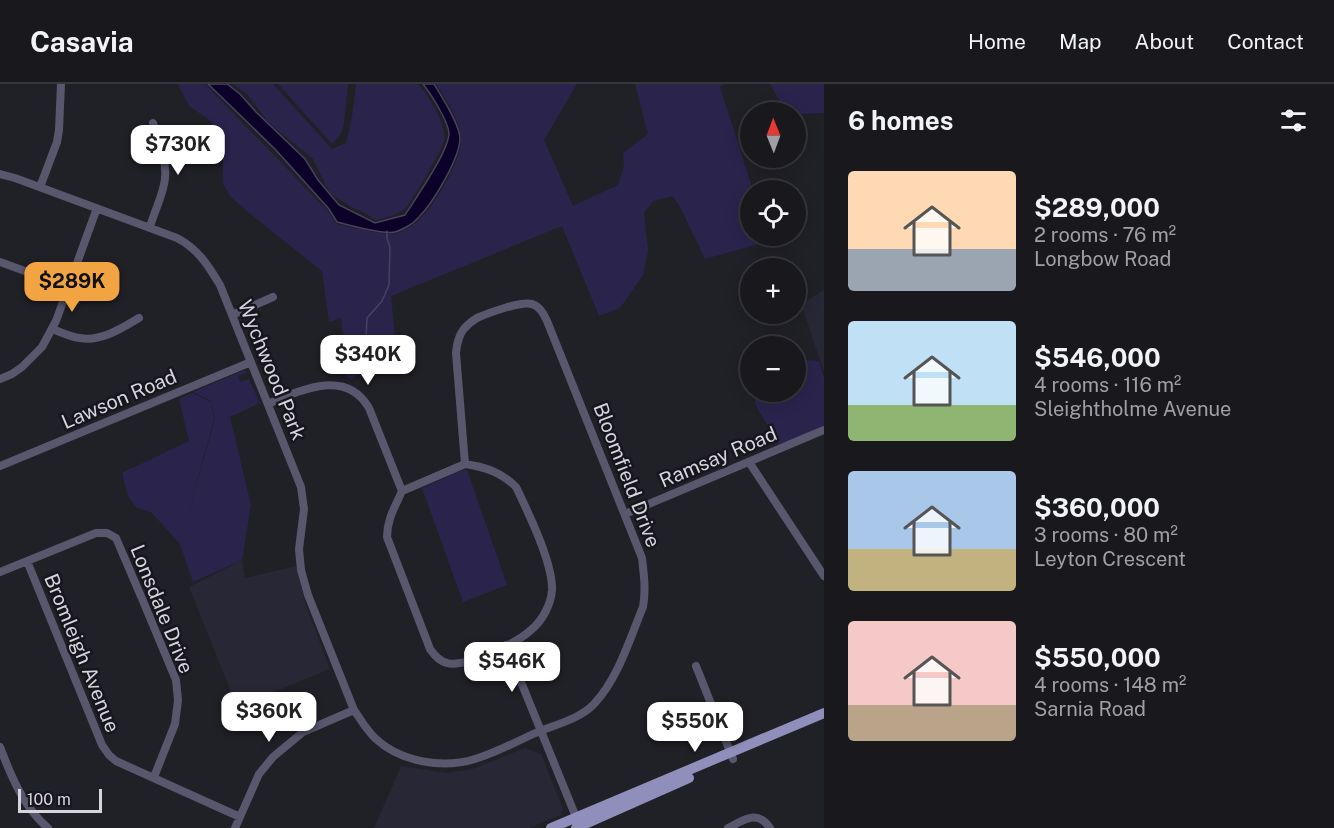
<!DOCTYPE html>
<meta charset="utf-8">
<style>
:root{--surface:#18181d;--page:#212126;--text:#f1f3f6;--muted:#9fa0a4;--line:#36373b;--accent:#f3a442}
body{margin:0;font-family:"Public Sans",sans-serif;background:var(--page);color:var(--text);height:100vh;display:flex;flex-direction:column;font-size:22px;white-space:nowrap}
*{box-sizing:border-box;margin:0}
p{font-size:20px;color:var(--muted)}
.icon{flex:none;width:33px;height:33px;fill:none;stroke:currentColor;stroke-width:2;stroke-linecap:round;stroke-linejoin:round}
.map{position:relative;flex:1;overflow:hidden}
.details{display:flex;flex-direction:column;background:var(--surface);width:510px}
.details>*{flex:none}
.needle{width:39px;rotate:359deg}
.fabs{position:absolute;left:740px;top:18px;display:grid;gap:12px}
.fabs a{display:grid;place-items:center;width:66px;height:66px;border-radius:50%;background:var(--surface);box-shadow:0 3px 15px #0003,0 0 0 2px var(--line);font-size:30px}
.scale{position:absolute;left:18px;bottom:15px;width:84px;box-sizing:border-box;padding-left:6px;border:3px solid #d5d5db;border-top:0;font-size:16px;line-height:21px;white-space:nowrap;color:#d5d5db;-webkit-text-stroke:4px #17161e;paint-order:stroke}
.price{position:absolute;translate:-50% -51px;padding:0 14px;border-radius:12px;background:#fff;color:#222;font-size:20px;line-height:39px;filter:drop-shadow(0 2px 3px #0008)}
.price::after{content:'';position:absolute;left:50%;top:36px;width:18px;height:14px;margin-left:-9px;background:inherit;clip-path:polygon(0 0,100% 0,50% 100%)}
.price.current{background:var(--accent);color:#111}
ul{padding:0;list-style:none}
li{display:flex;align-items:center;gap:18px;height:150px;padding:0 24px}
li span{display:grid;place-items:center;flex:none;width:168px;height:120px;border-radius:6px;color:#555}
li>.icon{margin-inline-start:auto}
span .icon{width:72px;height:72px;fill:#fffc;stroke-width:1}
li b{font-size:26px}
h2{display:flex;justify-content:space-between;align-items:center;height:72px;padding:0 24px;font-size:26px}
header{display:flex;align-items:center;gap:36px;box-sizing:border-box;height:84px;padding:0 30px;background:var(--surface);border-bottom:2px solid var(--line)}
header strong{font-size:28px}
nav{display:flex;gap:33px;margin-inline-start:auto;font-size:21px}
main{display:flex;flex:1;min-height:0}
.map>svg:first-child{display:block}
.built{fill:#282735}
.green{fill:#2a244d}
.water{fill:#0c0229;stroke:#48415e;stroke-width:1.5}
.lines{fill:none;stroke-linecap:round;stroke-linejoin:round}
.stream{stroke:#48415e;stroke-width:1.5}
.minor{stroke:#58576d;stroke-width:8}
.major{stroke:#908ebb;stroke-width:10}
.labels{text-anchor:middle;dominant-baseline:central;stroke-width:5;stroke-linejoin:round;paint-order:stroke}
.street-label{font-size:20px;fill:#d5d5db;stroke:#17161e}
</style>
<header>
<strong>Casavia</strong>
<nav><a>Home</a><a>Map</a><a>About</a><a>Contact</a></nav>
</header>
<main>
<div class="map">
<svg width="824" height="744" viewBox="0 0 824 744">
<rect width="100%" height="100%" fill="#202027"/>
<path class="built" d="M824,206V288L801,220Z
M242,476L245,494L296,482L305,519L330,585L237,623L189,503Z
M525,664L541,670L563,725L561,731L529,744H374L401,682L446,689L472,685Z"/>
<path class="green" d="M178,0H205L328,127L336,140C345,142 389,152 395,150C402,148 414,141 419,136C435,120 462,77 461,55C460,35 446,16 436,0H577L544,56L573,122L618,101L624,82L623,69L648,50L635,0H725L720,3L753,106H750V152H768L769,157L705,175L680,123L673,112L653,117L644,129L648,166L643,191L620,224L599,232L562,142L391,212L398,284L361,286L353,295L347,293L341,234L329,238L322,187L249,129L230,112L223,99V76L211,37L189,22Z
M233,0H273L332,65L346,59L352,33L356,0H418C429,12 447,41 444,57C443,64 410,121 405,125C396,131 385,134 375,136L365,129L351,123L330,109L313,75L268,38L247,10Z
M278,0H348L344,39L341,50L332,60Z
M770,0H824V29L796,30L783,23Z
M809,276L819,277L824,294V344L780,362L756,322L753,308H795V283Z
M245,286L246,289L238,292L240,298L249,295L260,319L230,333L251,421L242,476L193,498L180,460L152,429L136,423L128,412L122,389L189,357L179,315L192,309L211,318L214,335L184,445L215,335L211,317L193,308Z
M467,386L507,501L463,518L422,404L461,387Z"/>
<path class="water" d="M208,0H227L240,10L256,28L305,75L318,96L339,121L375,139L405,131C416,114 449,67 449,49C448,37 431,10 423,0H434C442,13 459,39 460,54C460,74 433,119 418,134C413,140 402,146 395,148C384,151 349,141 337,138L329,125L275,65Z"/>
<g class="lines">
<path class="stream" d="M352,283L366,254L367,234L382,217L389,201L390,163L387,154V147"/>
<path class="minor" d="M0,90L15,94L177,154C198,165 208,181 220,201L301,403L304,425L299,465L301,486L308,511L354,626C361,636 367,647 376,655C401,678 443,685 475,675C495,669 514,659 533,650C553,641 579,636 594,620C618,595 630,554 643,523C646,506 644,491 642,474L547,237C544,230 540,222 532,220C521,217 488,229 477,234C472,237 467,241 463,246C458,253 457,260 456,269L465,380
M40,103L57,58L59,46L61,0
M150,143C154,128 164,109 165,94C167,75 159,56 153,39
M0,178L69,203
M232,231L273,213
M52,245C61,248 70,253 80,254C101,258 122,244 139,234
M0,295L12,290L22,283L42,263L56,237L97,124
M268,320C301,306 346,284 369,324L402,407
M749,378L824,492
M465,380C485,383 501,388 516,403C528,428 553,479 552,506C551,521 542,537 531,546C517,559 465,584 447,579C439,577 434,571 430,565L387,453C387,435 395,423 402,407Z
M0,382L251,278
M625,430L824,346
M27,477L102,661L109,671L116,677L240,733
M0,488L96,449H107L116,454L143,517L176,596L178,616L175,640L154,693
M506,561L578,738
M696,582L733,675
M0,663C11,692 24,724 48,744
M235,744L259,690L273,673L303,648L354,626
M728,744C744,736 757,725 770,744"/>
<path class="major" d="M551,744L824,629
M576,744L689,694"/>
</g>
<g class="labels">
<g class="street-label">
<text transform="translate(272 286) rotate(68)">Wychwood Park</text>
<text transform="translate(119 315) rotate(-23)">Lawson Road</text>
<text transform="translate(718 373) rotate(-23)">Ramsay Road</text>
<text transform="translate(627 391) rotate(69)">Bloomfield Drive</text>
<text transform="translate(162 525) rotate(68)">Lonsdale Drive</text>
<text transform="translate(82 569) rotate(68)">Bromleigh Avenue</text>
</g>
</g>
</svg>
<div class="fabs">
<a><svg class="needle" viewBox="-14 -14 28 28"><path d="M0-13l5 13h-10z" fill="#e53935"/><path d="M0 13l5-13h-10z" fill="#9fa0a4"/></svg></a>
<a><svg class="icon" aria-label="locate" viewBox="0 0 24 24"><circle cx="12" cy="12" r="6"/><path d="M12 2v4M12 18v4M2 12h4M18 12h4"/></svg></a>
<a>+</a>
<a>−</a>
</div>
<div class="scale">100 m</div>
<b class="price" style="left:178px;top:92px">$730K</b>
<b class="price current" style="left:72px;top:229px">$289K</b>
<b class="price" style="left:368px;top:302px">$340K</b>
<b class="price" style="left:512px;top:609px">$546K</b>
<b class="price" style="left:269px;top:659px">$360K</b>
<b class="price" style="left:695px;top:669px">$550K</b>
</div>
<section class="details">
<h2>6 homes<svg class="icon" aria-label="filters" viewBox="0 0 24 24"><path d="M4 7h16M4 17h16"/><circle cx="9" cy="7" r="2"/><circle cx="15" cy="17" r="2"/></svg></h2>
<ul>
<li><span style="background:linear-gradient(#ffd9b3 65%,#9aa5b1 0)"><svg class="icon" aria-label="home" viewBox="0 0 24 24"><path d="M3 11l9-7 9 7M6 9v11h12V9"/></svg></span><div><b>$289,000</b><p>2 rooms · 76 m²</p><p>Longbow Road</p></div></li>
<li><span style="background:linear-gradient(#bfe0f5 70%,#8fb573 0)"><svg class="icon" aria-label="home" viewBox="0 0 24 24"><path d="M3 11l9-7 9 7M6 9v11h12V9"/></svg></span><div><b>$546,000</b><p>4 rooms · 116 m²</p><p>Sleightholme Avenue</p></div></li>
<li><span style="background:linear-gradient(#a9c7e8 65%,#c2b280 0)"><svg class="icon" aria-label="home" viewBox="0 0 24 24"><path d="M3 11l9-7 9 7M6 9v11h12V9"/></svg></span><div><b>$360,000</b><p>3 rooms · 80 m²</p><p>Leyton Crescent</p></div></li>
<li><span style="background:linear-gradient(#f6c9c9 70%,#b9a48a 0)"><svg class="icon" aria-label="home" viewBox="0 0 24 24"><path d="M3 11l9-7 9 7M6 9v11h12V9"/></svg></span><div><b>$550,000</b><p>4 rooms · 148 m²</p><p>Sarnia Road</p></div></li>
</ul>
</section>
</main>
